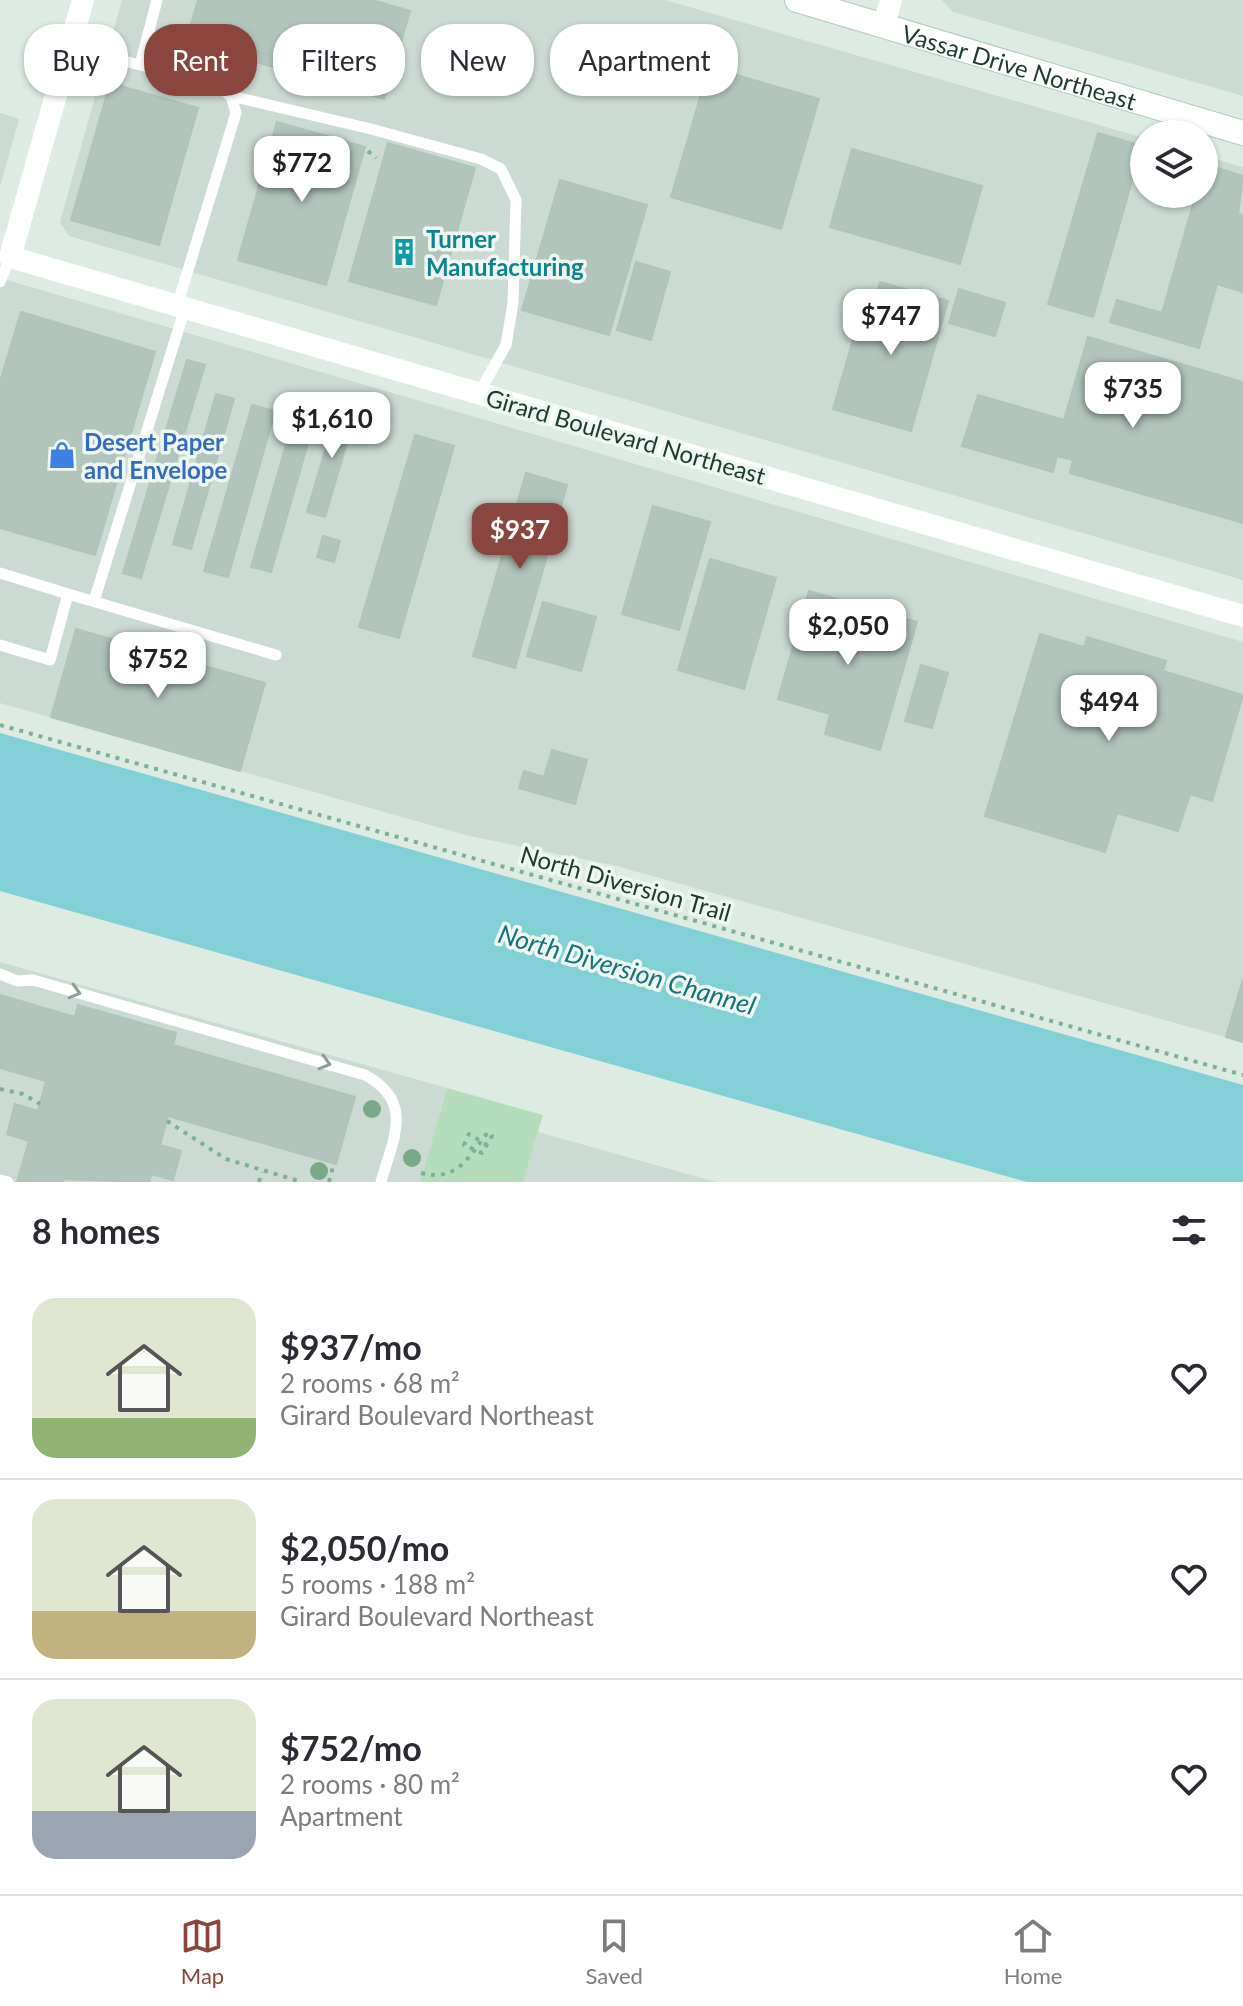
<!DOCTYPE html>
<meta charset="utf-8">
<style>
:root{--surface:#fff;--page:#f2f2f3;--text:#2b2b33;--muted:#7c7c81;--line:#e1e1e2;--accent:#8a453c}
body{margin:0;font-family:Lato,sans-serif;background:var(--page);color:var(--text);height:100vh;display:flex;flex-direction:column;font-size:30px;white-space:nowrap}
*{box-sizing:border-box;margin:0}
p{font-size:26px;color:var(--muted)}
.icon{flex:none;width:44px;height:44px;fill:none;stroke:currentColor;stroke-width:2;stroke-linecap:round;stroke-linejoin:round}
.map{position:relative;height:1182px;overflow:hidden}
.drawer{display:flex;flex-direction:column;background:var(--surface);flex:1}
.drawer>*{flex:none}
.banner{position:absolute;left:24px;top:24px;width:800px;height:72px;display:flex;gap:16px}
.tools{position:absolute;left:1130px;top:120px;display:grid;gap:16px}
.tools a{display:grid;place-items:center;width:88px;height:88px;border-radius:50%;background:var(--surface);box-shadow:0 2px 6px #0004;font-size:40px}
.price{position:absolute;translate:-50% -68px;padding:0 18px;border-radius:16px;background:#fff;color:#222;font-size:26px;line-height:52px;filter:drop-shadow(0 2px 4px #0008)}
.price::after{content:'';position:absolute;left:50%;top:48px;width:24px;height:18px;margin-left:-12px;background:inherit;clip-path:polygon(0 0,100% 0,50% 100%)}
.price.selected{background:var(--accent);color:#fff}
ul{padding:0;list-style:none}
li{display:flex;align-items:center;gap:24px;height:200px;padding:0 32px}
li+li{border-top:2px solid var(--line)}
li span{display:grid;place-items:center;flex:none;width:224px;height:160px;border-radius:24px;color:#555}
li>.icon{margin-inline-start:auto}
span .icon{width:96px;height:96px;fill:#fffc;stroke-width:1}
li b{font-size:34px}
h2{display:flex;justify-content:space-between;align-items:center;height:96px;padding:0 32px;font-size:34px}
.chip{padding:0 28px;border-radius:32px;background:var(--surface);box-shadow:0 2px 6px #0004;font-size:28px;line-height:72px}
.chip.selected{background:var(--accent);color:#fff}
.tabs{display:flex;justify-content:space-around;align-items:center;height:112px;border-top:2px solid var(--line);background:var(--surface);font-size:22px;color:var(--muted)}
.tabs a{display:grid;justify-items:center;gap:4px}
.tabs .selected{color:var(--accent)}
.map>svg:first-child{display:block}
.built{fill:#cbdad2}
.green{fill:#b4debb}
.water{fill:#80d0d5}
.building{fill:#b2c5bc;stroke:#afc4ba;stroke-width:2}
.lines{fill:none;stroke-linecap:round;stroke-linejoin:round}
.secondary-casing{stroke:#b0cbbe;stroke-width:26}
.path{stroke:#7bb19b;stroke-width:4;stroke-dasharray:4 6;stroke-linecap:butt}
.lane{stroke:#fff;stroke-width:11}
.street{stroke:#fff;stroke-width:22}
.secondary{stroke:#fff;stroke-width:24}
.tree{fill:#78aa87}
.oneway{stroke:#8e9d98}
.labels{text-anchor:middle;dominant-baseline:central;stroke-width:7;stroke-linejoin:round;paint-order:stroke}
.street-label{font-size:24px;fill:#1e3b30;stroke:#eef7f1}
.culture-label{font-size:24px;font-weight:bold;fill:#0d838f;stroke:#eef7f1;text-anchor:start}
.shop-label{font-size:24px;font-weight:bold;fill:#366cbe;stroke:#eef7f1;text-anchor:start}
.water-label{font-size:26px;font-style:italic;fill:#14737b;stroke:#eef7f1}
</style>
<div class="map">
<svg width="1243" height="1182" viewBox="0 0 1243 1182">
<rect width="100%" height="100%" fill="#ddebe3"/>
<path class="built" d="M122,0H665L1144,138V194H1204V156L1243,167V580L69,236L60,222Z
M942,0H1243V96L953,12Z
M0,113L19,119L0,187Z
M0,278L1243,642V1042L617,866L469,836L0,703Z
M0,962L447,1088L420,1182H0Z
M538,1132L716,1182H523Z"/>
<path class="green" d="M447,1088L543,1115L523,1182H420Z"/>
<path class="water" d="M0,733L1243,1085V1182H1027L0,891Z"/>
<path class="building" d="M198,0H372L410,11L384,99L186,42Z
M709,67L819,99L781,229L671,197Z
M110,83L198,108L159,245L71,220Z
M277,122L365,147L326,285L238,260Z
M1098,133L1142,146L1093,317L1048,304Z
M388,143L475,168L436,305L349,281Z
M852,149L982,186L960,264L830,227Z
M1205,164L1243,176L1238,214L1243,215V292L1217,284L1199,348L1110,322L1117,300L1162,313L1196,194H1204Z
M560,180L647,205L609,335L522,310Z
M636,262L670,272L651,340L617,330Z
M880,282L948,301L911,431L833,409L861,312L871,315Z
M959,289L1005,303L995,336L949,323Z
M21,312L155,352L95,555L0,528V382Z
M1088,337L1243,382V523L1070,473L1073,460L1057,456L1053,472L962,446L978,395L1064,420Z
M187,360L205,365L141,578L123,573Z
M216,394L234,399L191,549L173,544Z
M339,403L357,409L325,517L307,512Z
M252,405L275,411L228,577L204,571Z
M294,417L314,422L271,572L251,567Z
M415,435L454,446L399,638L359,627Z
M526,473L567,485L515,668L473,656Z
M653,506L710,522L679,630L622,614Z
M323,536L340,541L334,562L317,557Z
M710,559L776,578L744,689L678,670Z
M809,591L917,622L880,750L825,734L830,714L778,699Z
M543,602L596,617L581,671L527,656Z
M76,629L265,683L240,771L51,717Z
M1040,634L1084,647L1087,637L1166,661L1163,671L1243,695L1212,801L1190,794L1178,831L1117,813L1105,852L985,816Z
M921,665L948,673L932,728L905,721Z
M552,750L587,760L575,804L519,788L524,771L544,777Z
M1243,979V1042L1226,1037Z
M0,995L75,1017L78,1005L176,1033L173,1045L355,1097L336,1164L168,1116L160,1145L181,1151L173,1180L152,1174L149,1182L63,1179L62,1182H17L29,1141L7,1134L15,1104L38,1111L46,1081L0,1068Z"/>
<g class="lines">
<g class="secondary-casing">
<g id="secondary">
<path id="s1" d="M797,0L1243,133"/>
</g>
</g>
<path class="path" d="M368,151L376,158
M0,725L1243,1075
M0,1089L23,1094L40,1104
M167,1121L226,1159L302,1182
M421,1173C457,1182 468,1158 488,1132L492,1136L482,1153L464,1145L469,1134L487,1145
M259,1182L262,1172
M329,1182L334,1163"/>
<path class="lane" d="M69,47L215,84L231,96L236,113L177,306
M140,65L157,0
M231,96L371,129L481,159L501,169L516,200L513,303L506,345L479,393
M0,282L10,257
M0,573L68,594
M94,601L185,308
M0,645L50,660L68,594L276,655
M0,974L17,981L33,980L365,1075C415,1102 393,1138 381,1182
M0,1180L8,1182"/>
<path class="street" d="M83,0L10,257L1243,616
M884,25L891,0"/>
<use href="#secondary" class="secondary"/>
</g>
<g class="tree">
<circle cx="372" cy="1109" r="9"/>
<circle cx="412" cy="1158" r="9"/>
<circle cx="319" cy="1171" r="9"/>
</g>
<defs><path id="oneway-chevron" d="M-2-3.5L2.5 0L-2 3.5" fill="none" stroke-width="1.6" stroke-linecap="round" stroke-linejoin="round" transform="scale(2)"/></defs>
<g class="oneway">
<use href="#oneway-chevron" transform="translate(75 992) rotate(16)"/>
<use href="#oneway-chevron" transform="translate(325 1063) rotate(16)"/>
</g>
<defs>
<g id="building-bare" transform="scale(2.16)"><path d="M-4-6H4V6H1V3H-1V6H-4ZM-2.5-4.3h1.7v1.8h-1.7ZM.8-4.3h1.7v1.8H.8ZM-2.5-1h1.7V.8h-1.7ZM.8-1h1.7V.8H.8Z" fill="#0f9aa8" stroke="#eef7f1" stroke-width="2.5" paint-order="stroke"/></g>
<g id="shop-bare" transform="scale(2.16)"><path d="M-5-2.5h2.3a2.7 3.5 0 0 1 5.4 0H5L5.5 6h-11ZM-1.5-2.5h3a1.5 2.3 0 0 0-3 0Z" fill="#3f7fe0" stroke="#eef7f1" stroke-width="2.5" paint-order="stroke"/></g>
</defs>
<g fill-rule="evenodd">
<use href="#building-bare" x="404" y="252"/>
<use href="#shop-bare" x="62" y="455"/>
</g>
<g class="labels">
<g class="street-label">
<text stroke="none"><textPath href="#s1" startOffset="232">Vassar Drive Northeast</textPath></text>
<text transform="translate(626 436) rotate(16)">Girard Boulevard Northeast</text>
<text transform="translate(626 883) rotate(16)">North Diversion Trail</text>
</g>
<g class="culture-label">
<text x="426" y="238">Turner<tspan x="426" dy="28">Manufacturing</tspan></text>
</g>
<g class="shop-label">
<text x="84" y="441">Desert Paper<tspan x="84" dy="28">and Envelope</tspan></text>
</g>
<g class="water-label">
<text transform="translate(627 969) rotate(16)">North Diversion Channel</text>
</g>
</g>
</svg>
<div class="tools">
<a><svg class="icon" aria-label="layers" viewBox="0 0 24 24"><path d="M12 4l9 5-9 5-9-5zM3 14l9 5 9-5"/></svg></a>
</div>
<b class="price" style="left:302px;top:204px">$772</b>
<b class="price" style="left:891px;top:357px">$747</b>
<b class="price" style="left:1133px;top:430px">$735</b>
<b class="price" style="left:332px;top:460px">$1,610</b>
<b class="price selected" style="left:520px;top:571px">$937</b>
<b class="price" style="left:848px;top:667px">$2,050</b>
<b class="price" style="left:158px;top:700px">$752</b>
<b class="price" style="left:1109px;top:743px">$494</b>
<div class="banner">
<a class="chip">Buy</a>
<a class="chip selected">Rent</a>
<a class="chip">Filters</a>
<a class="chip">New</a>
<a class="chip">Apartment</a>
</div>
</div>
<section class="drawer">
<h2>8 homes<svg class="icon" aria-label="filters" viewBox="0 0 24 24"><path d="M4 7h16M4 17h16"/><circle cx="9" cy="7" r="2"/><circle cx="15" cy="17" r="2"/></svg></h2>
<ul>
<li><span style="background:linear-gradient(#dfe7d0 75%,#8fb573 0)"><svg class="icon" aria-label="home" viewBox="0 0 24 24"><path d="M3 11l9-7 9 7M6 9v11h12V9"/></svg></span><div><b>$937/mo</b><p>2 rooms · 68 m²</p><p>Girard Boulevard Northeast</p></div><svg class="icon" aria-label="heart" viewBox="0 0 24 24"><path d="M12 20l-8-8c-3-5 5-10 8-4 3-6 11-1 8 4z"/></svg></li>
<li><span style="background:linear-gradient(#dfe7d0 70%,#c2b280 0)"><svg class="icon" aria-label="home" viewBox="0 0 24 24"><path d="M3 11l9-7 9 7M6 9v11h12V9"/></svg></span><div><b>$2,050/mo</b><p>5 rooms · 188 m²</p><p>Girard Boulevard Northeast</p></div><svg class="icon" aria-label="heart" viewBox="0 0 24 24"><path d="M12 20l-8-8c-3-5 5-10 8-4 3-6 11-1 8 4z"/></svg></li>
<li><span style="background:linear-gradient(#dfe7d0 70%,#9aa5b1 0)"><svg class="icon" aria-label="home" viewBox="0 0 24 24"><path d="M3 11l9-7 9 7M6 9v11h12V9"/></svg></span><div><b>$752/mo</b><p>2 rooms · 80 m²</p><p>Apartment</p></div><svg class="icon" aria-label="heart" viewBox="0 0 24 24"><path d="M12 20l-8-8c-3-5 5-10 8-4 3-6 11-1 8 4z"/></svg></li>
</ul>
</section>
<nav class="tabs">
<a class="selected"><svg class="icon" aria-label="map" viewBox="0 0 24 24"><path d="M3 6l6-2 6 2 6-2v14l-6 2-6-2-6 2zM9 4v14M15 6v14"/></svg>Map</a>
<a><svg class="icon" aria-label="saved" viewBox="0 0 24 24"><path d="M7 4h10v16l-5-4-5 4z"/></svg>Saved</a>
<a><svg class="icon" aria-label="home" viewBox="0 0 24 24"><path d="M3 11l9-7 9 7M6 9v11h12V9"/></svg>Home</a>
</nav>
